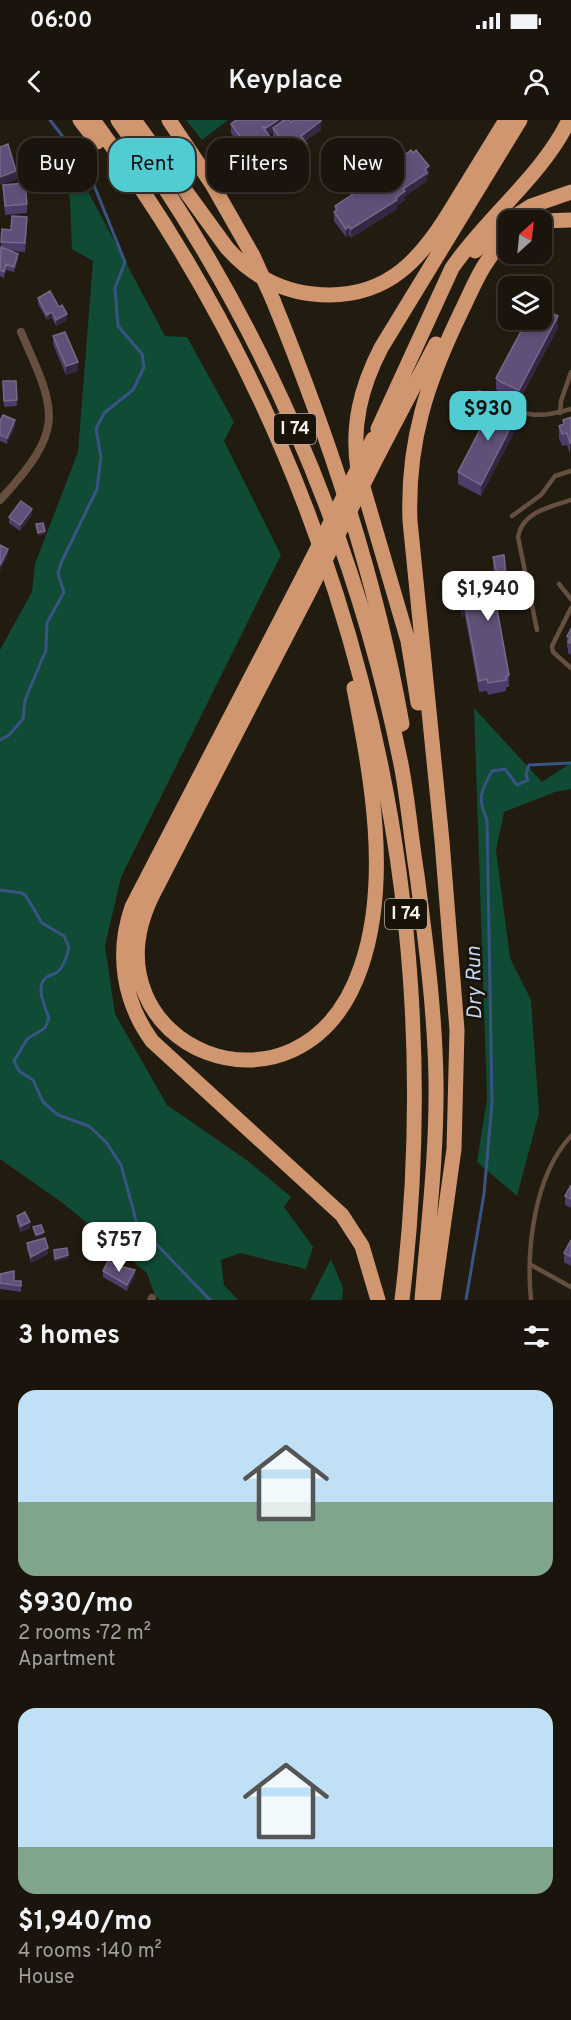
<!DOCTYPE html>
<meta charset="utf-8">
<style>
:root{--surface:#1a140c;--page:#27211a;--text:#f1f3f6;--muted:#9f9e9d;--line:#38332d;--accent:#51ccd2}
body{margin:0;font-family:Overpass,sans-serif;background:var(--page);color:var(--text);height:100vh;display:flex;flex-direction:column;font-size:22px;white-space:nowrap}
*{box-sizing:border-box;margin:0}
p{font-size:20px;color:var(--muted)}
.icon{flex:none;width:33px;height:33px;fill:none;stroke:currentColor;stroke-width:2;stroke-linecap:round;stroke-linejoin:round}
.map{position:relative;height:1180px;overflow:hidden}
.panel{display:flex;flex-direction:column;background:var(--surface);flex:1}
.panel>*{flex:none}
.top-card{position:absolute;left:18px;top:18px;width:536px;height:54px;display:flex;gap:12px}
.needle{width:39px;rotate:27deg}
.controls{position:absolute;left:498px;top:90px;display:grid;gap:12px}
.controls a{display:grid;place-items:center;width:54px;height:54px;border-radius:12px;background:var(--surface);box-shadow:0 3px 9px #0003,0 0 0 2px var(--line);font-size:30px}
.price{position:absolute;translate:-50% -51px;padding:0 14px;border-radius:12px;background:#fff;color:#222;font-size:20px;line-height:39px;filter:drop-shadow(0 2px 3px #0008)}
.price::after{content:'';position:absolute;left:50%;top:36px;width:18px;height:14px;margin-left:-9px;background:inherit;clip-path:polygon(0 0,100% 0,50% 100%)}
.price.on{background:var(--accent);color:#111}
ul{padding:0;list-style:none}
li{display:grid;align-content:center;gap:12px;height:318px;padding:0 18px}
li span{display:grid;place-items:center;height:186px;border-radius:18px;color:#555}
li>.icon{margin-inline-start:auto}
span .icon{width:108px;height:108px;fill:#fffc;stroke-width:1}
li b{font-size:26px}
h2{display:flex;justify-content:space-between;align-items:center;height:72px;padding:0 18px;font-size:26px}
.chip{padding:0 21px;border-radius:18px;background:var(--surface);box-shadow:0 3px 9px #0003,0 0 0 2px var(--line);font-size:21px;line-height:54px}
.chip.on{background:var(--accent);color:#111}
.status{display:flex;justify-content:space-between;align-items:center;height:42px;padding:0 30px;background:var(--surface);direction:ltr}
.status svg{height:16px;fill:currentColor}
header{display:flex;justify-content:space-between;align-items:center;height:78px;padding:0 18px;background:var(--surface);font-size:27px;font-weight:600}
.map>svg:first-child{display:block}
.forest{fill:#104b35}
.lines{fill:none;stroke-linecap:round;stroke-linejoin:round}
.stream{stroke:#385485;stroke-width:3}
.lane{stroke:#674f40;stroke-width:4.5}
.street{stroke:#674f40;stroke-width:8}
.highway{stroke:#d0966f;stroke-width:15}
.highway-bridge{stroke:#d0966f;stroke-width:15}
.wall{fill:#4e3c6a}
.shaded-wall{fill:#352641}
.building{fill:#604f78;stroke:#77688a;stroke-width:1.5}
.labels{text-anchor:middle;dominant-baseline:central;stroke-width:5;stroke-linejoin:round;paint-order:stroke}
.shield{fill:#191207;stroke:#b3ada4;stroke-width:1.5}
.shield-label{font-size:18px;font-weight:bold;fill:#f5f0e8}
.water-label{font-size:21px;font-style:italic;fill:#c4d6f5;stroke:#191207}
</style>
<div class="status"><b>06:00</b><svg viewBox="0 0 49 12"><path d="M0 12V9h3v3zM5 12V6h3v6zM10 12V3h3v9zM15 12V0h3v12zM26 1h20v11H26zM47 4h2v5h-2z"/></svg></div>
<header><svg class="icon" aria-label="back" viewBox="0 0 24 24"><path d="M15 5l-7 7 7 7"/></svg>Keyplace<svg class="icon" aria-label="person" viewBox="0 0 24 24"><circle cx="12" cy="8" r="4"/><path d="M4 21q1-7 8-7t8 7"/></svg></header>
<div class="map">
<svg width="571" height="1180" viewBox="0 0 571 1180">
<rect width="100%" height="100%" fill="#221b10"/>
<path class="forest" d="M186,0H228L202,20Z
M58,25L75,47L165,216L187,217L234,302L224,321L281,435L121,757L105,826L115,894L167,985L248,1041L291,1077L284,1087L313,1127L306,1149L240,1133L221,1140L224,1165L238,1180H160L155,1176L147,1153L64,1084L0,1039V530L32,472L35,444L78,332L93,141L72,129L70,80Z
M474,588L542,662L571,643V669L555,672L504,692L496,730L510,838L531,880L539,993L517,1076L477,1042L487,979Z
M331,1139L343,1168L342,1180H310Z"/>
<g class="lines">
<path class="stream" d="M0,620L9,615L23,599L25,580L46,530L47,503L64,472L58,454L61,443L97,369L101,337L96,309L104,293L133,270L144,247L142,234L118,206L115,168L125,142L87,48L50,0
M0,770L22,773L26,776L42,803L64,816L69,827C67,836 64,848 56,853C53,855 50,855 47,857C34,865 45,887 49,898L45,908L27,919L14,941L19,951L33,960L43,982L58,995L89,1006L106,1022L121,1045L137,1104L210,1180
M466,1180L484,1074L492,982L487,700C477,678 481,671 492,651L505,649L517,665L528,660L526,655L529,645L571,643"/>
<path class="lane" d="M479,272C519,290 526,303 571,289
M560,293L561,281L571,252
M512,396L541,375L555,356L571,351
M559,464L571,479
M571,488L552,526L553,532L571,548
M537,510L518,417C522,392 550,387 571,380
M531,1145L571,1167
M531,1180C526,1129 534,1056 571,1016"/>
<path class="street" d="M0,380C65,309 58,295 21,212
M151,1180L152,1178"/>
<path class="highway" d="M80,0L97,22
M93,0C345,340 453,761 402,1180
M118,0C257,191 354,412 401,644C408,680 411,718 417,755C426,824 435,892 436,961C437,1035 428,1107 422,1180
M134,0L227,128C250,154 278,170 313,174C389,182 423,137 458,78C474,52 490,26 506,0
M169,0L212,64L253,136
M509,100L531,86L571,72
M542,101L571,100
M475,131L508,101
M273,180C329,318 376,457 402,604
M378,309L452,148C487,97 542,56 569,0
M379,333L436,224
M304,455L132,787C116,833 123,881 152,921L342,1095L362,1126L378,1180
M310,470L153,774C77,926 302,1020 361,847C391,760 371,656 354,568
M418,583L408,521L358,350C351,306 361,267 381,228L520,0
M433,1180L454,1029L457,910L442,721L410,401C407,321 427,262 462,190C474,165 485,136 508,118"/>
<path class="highway-bridge" d="M253,136L273,180
M304,455L373,319
M310,470L379,333"/>
</g>
<path class="wall" d="M236,0H290L291,2L321,10L305,21L307,33L292,44L273,17V12L269,15L284,45L264,59L231,13V4Z
M388,48L429,55L427,56V61L405,76V80L397,86V89L351,118L349,115L346,117L334,101V92L335,91V86L357,72V67L361,65L355,57V49L371,56Z
M3,65L27,84V93L5,95Z
M27,106L25,132L11,131L18,140L14,152L6,150L4,158L0,156L1,122L11,110Z
M38,178L67,200L56,206L52,198L47,200L38,184Z
M558,208L519,281L501,274L496,269V258Z
M53,216L78,251L66,255L53,224Z
M3,261H16L17,286L4,287Z
M571,297L570,334L567,325L562,326L559,318V306L563,305V300Z
M0,301L15,306L7,324L0,321Z
M519,303L481,376L458,364V352Z
M32,395L20,411L9,403V397Z
M493,437L506,456L519,485L497,490L509,555V567H506V571L488,575L487,571L479,572L465,496L462,497L459,476V465L495,458L493,449Z
M571,509V535L568,533V528L567,527V516Z
M571,1065V1088L565,1085V1076Z
M17,1096L30,1108L21,1112L17,1102Z
M571,1120V1146L564,1142V1133Z
M27,1123L48,1134L31,1143L27,1129Z
M117,1150L135,1156L127,1171L103,1157V1151Z
M0,1154L14,1161H21V1172L0,1169Z"/>
<path class="shaded-wall" d="M278,0H281V7L273,8V12L266,17V8Z
M321,1V10L301,24V16Z
M307,24V33L292,44V35Z
M284,36V45L264,59V50Z
M429,46V55L427,56V61L405,76V80L397,86V89L351,118V109L396,78L403,69Z
M16,51V60L0,65V57Z
M349,106V115L346,117V109Z
M18,134V140L14,152V147Z
M6,144V150L4,158V152Z
M52,192V198L47,200V195Z
M67,194V200L56,206V200Z
M558,196V208L519,281V270Z
M78,242V251L66,255V246Z
M519,291V303L481,376V365Z
M15,300V306L7,324V318Z
M32,389V395L20,411V405Z
M45,411V414L38,416V413Z
M8,429V435L0,451V445Z
M519,473V485L495,490V478Z
M462,485H465V496L462,497Z
M30,1102V1108L21,1112V1106Z
M44,1112V1115L36,1118V1115Z
M48,1128V1134L31,1143V1137Z
M68,1135V1138L55,1142V1139Z
M135,1150V1156L127,1171V1165Z"/>
<path class="building" d="M236,0H278L266,8L262,6L284,36L264,50L231,4Z
M283,0H289L291,2L294,0H320L321,1L301,16L307,24L292,35L273,8L283,1Z
M8,24L16,51L0,57V27Z
M411,30L413,33L416,30L429,46L425,49L427,53L403,69L405,71L396,78L397,80L351,109L349,106L346,109L334,92L337,90L335,86L359,70L357,67L366,61L355,49L364,42L371,56L387,46L388,48Z
M25,63L27,84L5,86L3,65Z
M12,96L27,97L25,123L1,122L2,109L11,110Z
M1,127L18,134L14,147L6,144L4,152L0,150Z
M50,171L59,187L62,185L67,194L56,200L52,192L47,195L38,178Z
M542,188L558,196L519,270L501,262L496,258L527,200H542Z
M65,212L78,242L66,246L53,216Z
M3,261H16L17,280L4,281Z
M496,279L519,291L481,365L458,352Z
M3,295L15,300L7,318L0,315V301Z
M571,297V323H570L567,313L562,314L559,306L564,304L563,300Z
M21,381L32,389L20,405L9,397Z
M43,403L45,411L38,413L36,404Z
M0,425L8,429L0,445Z
M504,435L506,456L515,454L519,473L495,478L509,555L506,556V560L488,563L487,559L479,561L465,485H462L459,465L498,458L493,437Z
M571,509V523L568,522L570,518L567,516Z
M571,1065V1079L565,1076Z
M25,1092L30,1102L21,1106L17,1096Z
M41,1105L44,1112L36,1115L33,1107Z
M45,1118L48,1128L31,1137L27,1123Z
M571,1120V1137L564,1133Z
M67,1128L68,1135L55,1139L54,1130Z
M108,1141L117,1146L115,1149L121,1152L123,1147L135,1150L127,1165L103,1151Z
M14,1151V1161H21V1166L0,1163V1154Z"/>
<g class="labels">
<g class="shield">
<rect x="274" y="294" width="42" height="30" rx="4.5"/>
<rect x="385" y="779" width="42" height="30" rx="4.5"/>
</g>
<g class="shield-label">
<text x="295" y="309">I 74</text>
<text x="406" y="794">I 74</text>
</g>
<g class="water-label">
<text transform="translate(475 863) rotate(-91)">Dry Run</text>
</g>
</g>
</svg>
<div class="controls">
<a><svg class="needle" viewBox="-14 -14 28 28"><path d="M0-13l5 13h-10z" fill="#e53935"/><path d="M0 13l5-13h-10z" fill="#9f9e9d"/></svg></a>
<a><svg class="icon" aria-label="layers" viewBox="0 0 24 24"><path d="M12 4l9 5-9 5-9-5zM3 14l9 5 9-5"/></svg></a>
</div>
<b class="price on" style="left:488px;top:322px">$930</b>
<b class="price" style="left:488px;top:502px">$1,940</b>
<b class="price" style="left:119px;top:1153px">$757</b>
<div class="top-card">
<a class="chip">Buy</a>
<a class="chip on">Rent</a>
<a class="chip">Filters</a>
<a class="chip">New</a>
</div>
</div>
<section class="panel">
<h2>3 homes<svg class="icon" aria-label="filters" viewBox="0 0 24 24"><path d="M4 7h16M4 17h16"/><circle cx="9" cy="7" r="2"/><circle cx="15" cy="17" r="2"/></svg></h2>
<ul>
<li><span style="background:linear-gradient(#bfe0f5 60%,#7fa58c 0)"><svg class="icon" aria-label="home" viewBox="0 0 24 24"><path d="M3 11l9-7 9 7M6 9v11h12V9"/></svg></span><div><b>$930/mo</b><p>2 rooms · 72 m²</p><p>Apartment</p></div></li>
<li><span style="background:linear-gradient(#bfe0f5 75%,#7fa58c 0)"><svg class="icon" aria-label="home" viewBox="0 0 24 24"><path d="M3 11l9-7 9 7M6 9v11h12V9"/></svg></span><div><b>$1,940/mo</b><p>4 rooms · 140 m²</p><p>House</p></div></li>
</ul>
</section>
